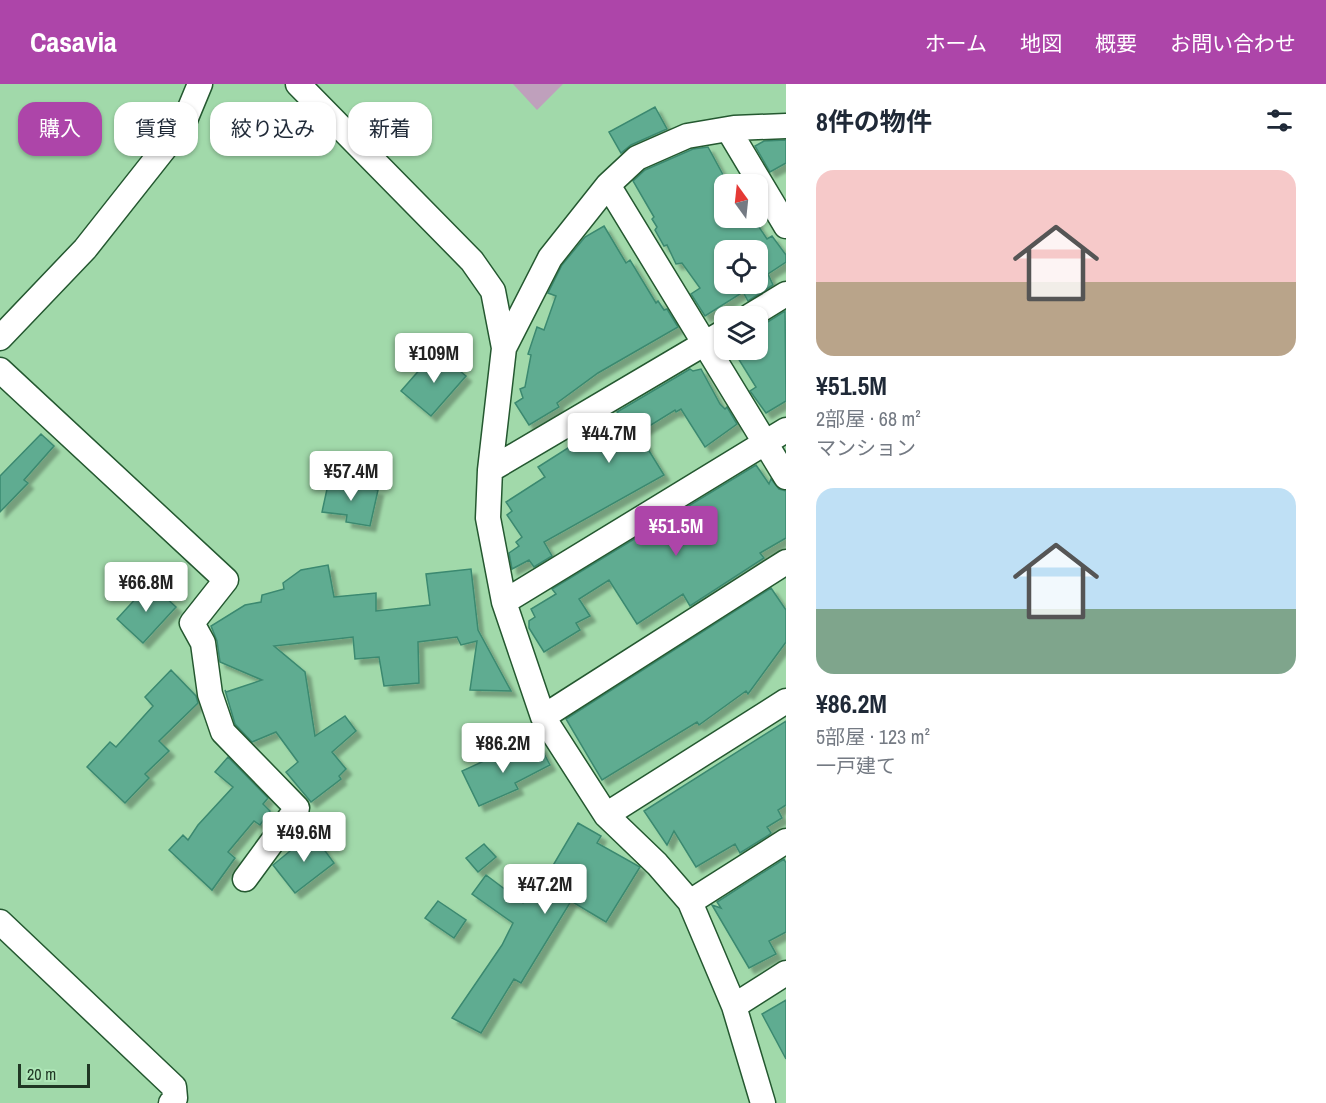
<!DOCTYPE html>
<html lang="ja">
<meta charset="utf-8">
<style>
:root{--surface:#fff;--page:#f2f2f3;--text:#1f2937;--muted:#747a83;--accent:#ad45a9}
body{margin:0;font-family:"Archivo Narrow","Noto Sans JP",sans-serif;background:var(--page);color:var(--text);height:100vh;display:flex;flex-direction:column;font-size:22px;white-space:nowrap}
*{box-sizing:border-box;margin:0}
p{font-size:20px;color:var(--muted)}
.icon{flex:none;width:33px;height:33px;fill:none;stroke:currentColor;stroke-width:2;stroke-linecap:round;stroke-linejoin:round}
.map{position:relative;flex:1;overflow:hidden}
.details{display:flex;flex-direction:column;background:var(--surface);width:540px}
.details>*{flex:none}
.top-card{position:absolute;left:18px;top:18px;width:570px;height:54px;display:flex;gap:12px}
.needle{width:39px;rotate:345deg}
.buttons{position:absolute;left:714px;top:90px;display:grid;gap:12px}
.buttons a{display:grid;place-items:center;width:54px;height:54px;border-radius:12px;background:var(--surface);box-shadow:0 2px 4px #0004;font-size:30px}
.scale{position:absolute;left:18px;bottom:15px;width:72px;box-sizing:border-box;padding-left:6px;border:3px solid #203724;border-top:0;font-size:16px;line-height:21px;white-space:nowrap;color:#203724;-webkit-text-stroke:4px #aee6b7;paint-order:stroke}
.price{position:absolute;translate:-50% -51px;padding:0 14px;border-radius:6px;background:#fff;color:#222;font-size:20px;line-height:39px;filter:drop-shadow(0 2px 3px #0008)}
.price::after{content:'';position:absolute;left:50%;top:36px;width:18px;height:14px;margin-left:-9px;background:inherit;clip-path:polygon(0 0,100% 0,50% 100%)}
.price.selected{background:var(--accent);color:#fff}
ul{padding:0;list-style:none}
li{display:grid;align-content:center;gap:12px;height:318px;padding:0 30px}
li span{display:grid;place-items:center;height:186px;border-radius:18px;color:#555}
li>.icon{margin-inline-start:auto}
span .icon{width:108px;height:108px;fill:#fffc;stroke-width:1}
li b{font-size:26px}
h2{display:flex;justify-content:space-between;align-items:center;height:72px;padding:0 30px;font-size:26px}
.pill{padding:0 21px;border-radius:18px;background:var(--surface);box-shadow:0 2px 4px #0004;font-size:21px;line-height:54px}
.pill.selected{background:var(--accent);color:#fff}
header{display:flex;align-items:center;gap:36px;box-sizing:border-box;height:84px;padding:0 30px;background:var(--accent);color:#fff}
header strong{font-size:28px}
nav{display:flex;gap:33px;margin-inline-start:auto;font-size:21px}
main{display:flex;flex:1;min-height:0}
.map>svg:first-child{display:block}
.green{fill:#bfa0bc}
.building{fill:#5fac91;stroke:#3b8970;stroke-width:1.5;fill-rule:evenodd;filter:url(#shadow)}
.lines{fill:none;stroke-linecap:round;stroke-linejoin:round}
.minor-casing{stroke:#245830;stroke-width:27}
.minor{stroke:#fff;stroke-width:24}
</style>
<header>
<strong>Casavia</strong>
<nav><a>ホーム</a><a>地図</a><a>概要</a><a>お問い合わせ</a></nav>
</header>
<main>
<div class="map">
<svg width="786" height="1019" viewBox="0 0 786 1019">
<defs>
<filter id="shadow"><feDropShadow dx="5.5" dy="5.5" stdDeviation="1.5" flood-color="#0004"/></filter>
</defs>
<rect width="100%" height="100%" fill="#a1d9aa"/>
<path class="green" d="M513,0H563L537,26Z"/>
<path class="building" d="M655,23L667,45L631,61L621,69L609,48Z
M786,56V79L770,88L755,62L764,57Z
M708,63L728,100H724V134H753L767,155L772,152L786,171V178L768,190L773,201L748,217L743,208L705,232L691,210L700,204L682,179L676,180L667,161L664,162L655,146L657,143L652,135L654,133L633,97L645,86L693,65ZM724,166H758V200H724Z
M604,142L626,179L630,176L656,219L658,217L664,226L667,225L678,243L598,289L557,319L559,323L529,341L515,319L523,314L520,305L525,303L531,271L528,270L537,243L544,246L556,212L548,209L562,181L585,153Z
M785,227L786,317L766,329L750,307L756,303L733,266H758V244Z
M436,267L466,292L431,332L401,307Z
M690,285L693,287L701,285L720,320L725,325L727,323L737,340L705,363L681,325L676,328L675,326L638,349L664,391L544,458L552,472L534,483L529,476L512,485L509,469L519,462L516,458L522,453L507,431L512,427L506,418L545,393L538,383L620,331L617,328Z
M41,350L54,362L24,396L28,399L0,428V392Z
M756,381L769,400L771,395L779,405L786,407V454L760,469L764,474L690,522L683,510L637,540L609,496L579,515L590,532L576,539L580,546L544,568L529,544V537L535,533L531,525L556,510L552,505Z
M329,396L378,406L370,442L346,438L347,431L322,428Z
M328,481L334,513L376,509V527L430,521L426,490L471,485L478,546L511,607L470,606L477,557L461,561L457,553L418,558L419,599L384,602L379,573L355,575L353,553L274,562L305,588L315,652L345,632L356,647L332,668L346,685L339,692L341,695L311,718L286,688L298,678L276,648L252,658L235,640L225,606L226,608L262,596L220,578L217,557L211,542L245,521L261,518L262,511L284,505L283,499L301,486Z
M150,499L176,523L143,559L117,535Z
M771,504L786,526V558L748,610L746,607L699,641L697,638L602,696L566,635Z
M171,586L196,612L198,619L159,657L169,667L145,690L149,694L125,719L87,683L110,658L116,663L153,622L145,613Z
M786,637V721L778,726L782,734L767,743L771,749L769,751L740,769L735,760L696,783L674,747L667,761L644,727Z
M540,662L550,681L515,699L518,705L479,722L462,687L510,665L516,676Z
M228,673L268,714L263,720L270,727L260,741L254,737L228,768L235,774L212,806L169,766L183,751L188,756L198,741L233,703L215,688Z
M578,739L601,752L597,759L640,783L606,838L571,817L521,899L514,895L481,949L452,934L502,861L513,839L472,810L486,791L523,819L546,788L548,790Z
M312,749L334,779L295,809L273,781Z
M484,760L496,773L478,788L466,774Z
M784,775L786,779V848L769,857L776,870L749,884L712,821L721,824L717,818Z
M438,817L466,836L454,854L425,834Z
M786,916V975L762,930Z"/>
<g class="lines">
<g class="minor-casing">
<path id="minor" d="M298,0L472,177L493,207L504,264L490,386L488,434L504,518L543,633L606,731L657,780L690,818L734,922L763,1019
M728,45L786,142
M608,101L786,393
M750,232L786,210
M0,254L85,165L183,41L200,0
M504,264L550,174L608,101L637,74L687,52L734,44L786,42
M0,286L226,496L192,539L203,559L210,610L223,648L297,724L245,795
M490,386L724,248
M504,518L786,346
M543,633L786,478
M606,731L786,617
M690,818L786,757
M0,838L174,1003L175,1014L171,1019
M734,922L786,889"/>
</g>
<use href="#minor" class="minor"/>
</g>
</svg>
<div class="buttons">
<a><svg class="needle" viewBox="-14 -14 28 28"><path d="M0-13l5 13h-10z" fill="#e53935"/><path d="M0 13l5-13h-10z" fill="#747a83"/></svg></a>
<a><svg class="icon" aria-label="locate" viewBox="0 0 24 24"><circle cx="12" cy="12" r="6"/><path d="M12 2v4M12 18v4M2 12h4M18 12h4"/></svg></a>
<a><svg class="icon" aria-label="layers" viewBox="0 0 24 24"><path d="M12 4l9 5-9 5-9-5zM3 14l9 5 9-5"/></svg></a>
</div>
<div class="scale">20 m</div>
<b class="price" style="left:434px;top:300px">¥109M</b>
<b class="price" style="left:609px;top:380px">¥44.7M</b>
<b class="price" style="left:351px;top:418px">¥57.4M</b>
<b class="price selected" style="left:676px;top:473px">¥51.5M</b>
<b class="price" style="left:146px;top:529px">¥66.8M</b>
<b class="price" style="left:503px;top:690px">¥86.2M</b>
<b class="price" style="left:304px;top:779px">¥49.6M</b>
<b class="price" style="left:545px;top:831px">¥47.2M</b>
<div class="top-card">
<a class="pill selected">購入</a>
<a class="pill">賃貸</a>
<a class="pill">絞り込み</a>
<a class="pill">新着</a>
</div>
</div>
<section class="details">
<h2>8件の物件<svg class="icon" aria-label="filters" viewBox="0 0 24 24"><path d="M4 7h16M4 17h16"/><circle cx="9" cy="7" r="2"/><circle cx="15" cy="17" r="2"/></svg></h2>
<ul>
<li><span style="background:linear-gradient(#f6c9c9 60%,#b9a48a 0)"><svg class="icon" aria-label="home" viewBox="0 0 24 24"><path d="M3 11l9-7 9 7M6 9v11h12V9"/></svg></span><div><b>¥51.5M</b><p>2部屋 · 68 m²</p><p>マンション</p></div></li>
<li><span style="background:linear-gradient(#bfe0f5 65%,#7fa58c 0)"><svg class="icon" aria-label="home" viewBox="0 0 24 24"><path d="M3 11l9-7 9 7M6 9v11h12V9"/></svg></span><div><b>¥86.2M</b><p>5部屋 · 123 m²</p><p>一戸建て</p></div></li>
</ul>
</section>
</main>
